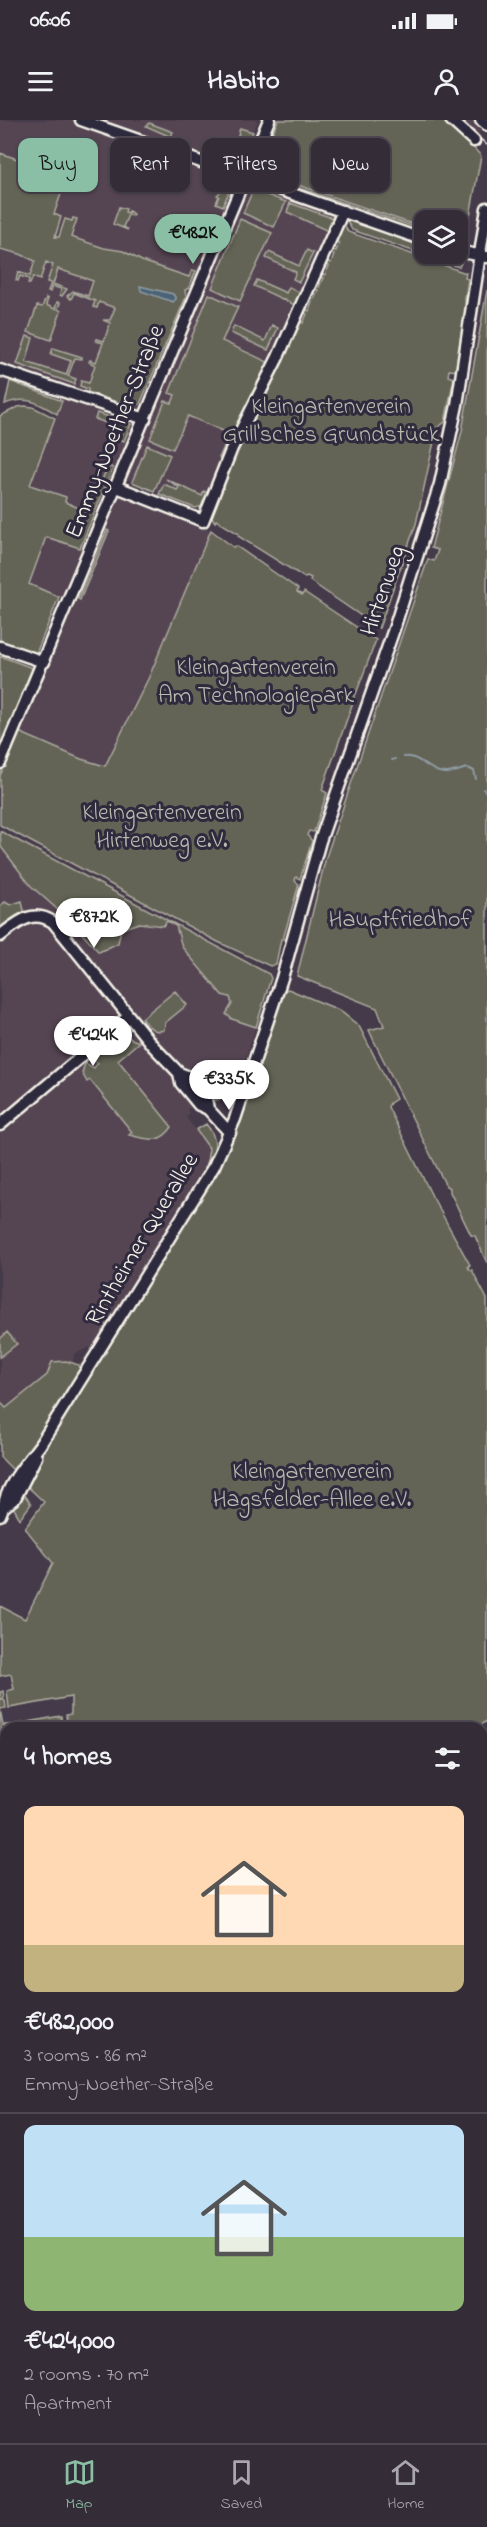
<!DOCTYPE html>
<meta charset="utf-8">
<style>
:root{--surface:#342c37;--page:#3f3842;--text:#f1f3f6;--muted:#a9a7ad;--line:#4e4852;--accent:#8abfa5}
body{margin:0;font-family:"Indie Flower",sans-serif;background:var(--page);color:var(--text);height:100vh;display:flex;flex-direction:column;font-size:22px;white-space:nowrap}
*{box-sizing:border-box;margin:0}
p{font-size:20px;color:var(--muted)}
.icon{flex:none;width:33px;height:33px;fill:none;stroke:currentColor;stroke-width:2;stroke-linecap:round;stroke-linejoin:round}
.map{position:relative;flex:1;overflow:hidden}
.panel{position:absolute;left:0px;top:1602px;width:488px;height:722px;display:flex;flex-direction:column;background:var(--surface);border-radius:18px 18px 0 0;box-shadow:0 2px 4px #0004,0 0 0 2px var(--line)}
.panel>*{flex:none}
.top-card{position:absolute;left:18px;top:18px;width:452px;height:54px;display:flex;gap:12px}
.tools{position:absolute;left:414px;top:90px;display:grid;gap:12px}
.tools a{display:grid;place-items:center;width:54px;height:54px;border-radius:12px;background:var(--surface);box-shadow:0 2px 4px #0004,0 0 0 2px var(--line);font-size:30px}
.price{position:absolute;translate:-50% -51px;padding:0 14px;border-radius:21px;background:#fff;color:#222;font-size:20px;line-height:39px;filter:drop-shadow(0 2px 3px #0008)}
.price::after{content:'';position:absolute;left:50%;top:36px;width:18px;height:14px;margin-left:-9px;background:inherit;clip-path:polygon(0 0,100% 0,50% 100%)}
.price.active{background:var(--accent);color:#111}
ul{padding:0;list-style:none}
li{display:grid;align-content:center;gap:12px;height:318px;padding:0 24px}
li+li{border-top:2px solid var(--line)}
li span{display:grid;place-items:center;height:186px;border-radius:12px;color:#555}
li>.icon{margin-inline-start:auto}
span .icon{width:108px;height:108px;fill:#fffc;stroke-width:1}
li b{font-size:26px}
h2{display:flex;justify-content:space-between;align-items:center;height:72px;padding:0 24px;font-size:26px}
.chip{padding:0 21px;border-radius:12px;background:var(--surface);box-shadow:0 2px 4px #0004,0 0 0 2px var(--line);font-size:21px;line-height:54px}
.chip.active{background:var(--accent);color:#111}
.status{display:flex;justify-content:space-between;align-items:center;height:42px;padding:0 30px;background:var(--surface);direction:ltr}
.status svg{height:16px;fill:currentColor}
header{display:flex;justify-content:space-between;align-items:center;height:78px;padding:0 24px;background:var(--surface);font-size:27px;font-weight:700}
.menu{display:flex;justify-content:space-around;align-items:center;height:84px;border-top:2px solid var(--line);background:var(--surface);font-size:16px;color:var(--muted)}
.menu a{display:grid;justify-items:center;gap:3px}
.menu .active{color:var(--accent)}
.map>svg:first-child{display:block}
.built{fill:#544552}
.green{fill:#636456;stroke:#acaa9f;stroke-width:1.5}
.water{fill:#4c6476;stroke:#8f9ca4;stroke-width:1.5}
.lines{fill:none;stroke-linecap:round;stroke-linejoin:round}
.stream{stroke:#8f9ca4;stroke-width:2}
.minor-casing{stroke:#f4f1e8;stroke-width:15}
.major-casing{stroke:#f4f1e8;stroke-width:18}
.minor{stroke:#2f2a3d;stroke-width:10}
.major{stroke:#2f2a3d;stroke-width:14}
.tram{stroke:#f4f1e8;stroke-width:1.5}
.labels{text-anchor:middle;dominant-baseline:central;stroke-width:6;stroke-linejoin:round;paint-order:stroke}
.park-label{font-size:24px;fill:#bab9ae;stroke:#2f2a3d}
.street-label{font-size:24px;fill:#f4f1e8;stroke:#2f2a3d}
</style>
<div class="status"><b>06:06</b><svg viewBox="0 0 49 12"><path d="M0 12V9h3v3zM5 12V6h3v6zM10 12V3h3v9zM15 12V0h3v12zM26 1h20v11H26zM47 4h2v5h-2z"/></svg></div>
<header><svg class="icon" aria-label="menu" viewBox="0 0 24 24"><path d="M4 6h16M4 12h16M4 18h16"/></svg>Habito<svg class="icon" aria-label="person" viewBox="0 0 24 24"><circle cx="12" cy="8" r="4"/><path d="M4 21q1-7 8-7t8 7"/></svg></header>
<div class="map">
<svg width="487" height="2323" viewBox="0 0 487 2323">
<rect width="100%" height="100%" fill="#453a49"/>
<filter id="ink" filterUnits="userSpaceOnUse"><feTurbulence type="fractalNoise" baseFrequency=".0167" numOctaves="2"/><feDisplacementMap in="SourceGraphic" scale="12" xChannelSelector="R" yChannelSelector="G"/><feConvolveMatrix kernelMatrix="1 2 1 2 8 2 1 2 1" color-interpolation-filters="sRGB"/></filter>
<g filter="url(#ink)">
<path class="built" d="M0,0H258L240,42L235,59L333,93L335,100L207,383L201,388H195L118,356L68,480L29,464L46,416L29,367L62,281L10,261L0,260Z
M457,0H472L480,7L478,19Z
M124,375L211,410L149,557L105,646L81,639L19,612L115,380Z
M0,711L255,848L266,877L243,945L187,990L189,994L186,997L209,1028L207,1042L95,1225L74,1234L73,1242L79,1245L81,1250L0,1331Z"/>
<path class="green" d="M278,0H446L473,24L472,26L481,36L466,118L458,121V100H424V108L254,50L256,43L259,44Z
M149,3L173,12L171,17L146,6Z
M240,8L253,12L241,41L217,33L220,28L236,33L241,17L238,15Z
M0,33L71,58L66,72L62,71L54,94L61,97L55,117H59L65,99L72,101L73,98L77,99L71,117L104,128L123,131L142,141L189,157L192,150L196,151L189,168L185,170L186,177L140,284L125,285L88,272V269L80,266L81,261L89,263L95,245L89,242L90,240L96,242L103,223L96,221L97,219L104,221L110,203L103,200H110L115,188L99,182L97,188L93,187L95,181L74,173L71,179L67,176L73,171L88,176L93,161L58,149L53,164L67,169L62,176L60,175L61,169L52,166L50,172L48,171L51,163L47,162L53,145L46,142L40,160L33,157L30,164H28L29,159L20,156L18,161L16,160L18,152L30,156L35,141L20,134L0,129Z
M255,53L424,110V114L258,57Z
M216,58L232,64L223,86L216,83L219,76L217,75L223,69L220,64L215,63Z
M253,70L286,82L274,107L243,93Z
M290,83L335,99L331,110L328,111L287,92Z
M119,87L126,89L125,92L128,93L129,91L133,94V96L128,95L123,107L128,110L113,104Z
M352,98L424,128V134H443L462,141L459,147L352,110L346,99Z
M240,99L272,113L240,181L212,168Z
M343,101L348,112L466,153L465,158L468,159L465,178L466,204L459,251L449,250L448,256L454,258L445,302L437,308L416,404L379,508L310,461L311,458L307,456L305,458L238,416L239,414L216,400L215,402L210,395L232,336L297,200L303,203L307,194L301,191L303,188L309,191L312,182L307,179L308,176L314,179L318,170L312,168L313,164L319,167L323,158L317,155L319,152L325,155L329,146L323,143L324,140L331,143L334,135L328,132L330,129L336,131L339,123L333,120Z
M307,130L313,133L299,162L293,159L296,152L266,138L269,132L299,146Z
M257,160L286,173L289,167L299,172L301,177L297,186L254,166Z
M487,170V1143L475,1116L471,1115L450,1072V1068L446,1066L374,921L369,910L384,906L377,888L297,856L326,737L428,439L434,441L438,430L431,428L462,311Z
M209,174L238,187L222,221L270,243L223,340L219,338L230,314L188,296L173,329L150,319L165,281L172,283L175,275L169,273Z
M46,178L48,179L46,185L55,189L57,182L60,183L58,189L61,191L51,220L28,212L37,186L42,187Z
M272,205L278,208L268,230L231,213L234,206L265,221Z
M27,216L33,218L26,242L66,255L71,241L51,234L53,228L82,237L81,239L75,238L68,256L76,259L74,264L17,244Z
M10,261L62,281L57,294C39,283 26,275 5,284Z
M25,286L33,287L55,298L30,365L66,377L65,382L88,392L108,346L113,348L80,428L46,417L29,464L59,477L35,536L0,524V296L18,287Z
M97,293L131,304L124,321L119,319L123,309L95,299Z
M147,325L170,335L154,371L132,362Z
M166,359L202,376L204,371L208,374L209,378L204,386L195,388L159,374L164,364L177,370L179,367Z
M107,410L109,411L80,480L78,479Z
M211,410L233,427L236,426L298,469L297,472L302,475L304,472L376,520L356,574H354V579L322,670L327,673L314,712L309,711L307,715L312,721L300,759L296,757L295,761L299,764L283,819H281L276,844L270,846L218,822L0,705V656L19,612L81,639L105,646L149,557Z
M0,536L35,549L0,631Z
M0,711L269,854L271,858L256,907L232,899L226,894L232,884L230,877L222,875L182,827L176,806L167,801L163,806L139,803L121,809L118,823L99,832L67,798L31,766L1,727Z
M22,781L24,791L0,809V786L5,782L10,785Z
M288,869L339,890L359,906L396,979L390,983L388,987L432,1076L470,1145L468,1146L469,1149L472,1150L487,1179V1601L475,1608H68L66,1595L71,1594V1577L9,1588L7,1571L14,1569L11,1554L0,1556V1486L25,1499L53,1443L25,1408L44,1382L26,1365L46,1324L230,1027L278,882L283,871Z
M175,871L187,885L165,903L164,910C153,914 148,905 142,898Z
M270,876L239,970L234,976L212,981L211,979L246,951Z
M127,917L139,922L118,940L172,1007C160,1025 147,1019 129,1015L132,1012L90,960L87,962L82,953L85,943L94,948L98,943L90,938L115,919Z
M243,945L242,950L215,971L207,960L222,948L229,956Z
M206,1004C217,1017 218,1029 207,1042L209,1028L196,1010Z
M7,1212L17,1224L0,1237V1219Z
M66,1241L79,1245L81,1250L45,1307L15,1348L12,1349L0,1337V1282L6,1288L47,1255L52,1242Z
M22,1371L31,1384L20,1399L13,1387Z
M3,1571L4,1578L1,1579L5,1581L6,1588L0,1589L3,1605H12L61,1596L62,1608L59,1604L6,1608V1611L0,1612V1572Z
M6,1622V1672L0,1666V1623Z
M487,1672V1733L482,1718V1673Z
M0,1678L6,1683L4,1792L0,1764Z
M484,1736L487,1740V1767L482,1764V1737Z
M0,1826L6,1832V1965L0,1960Z
M487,1920V2323H404L398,2318H482V1922Z
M0,2000L6,2004V2318H379L386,2323H0Z"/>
<path class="water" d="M140,166L173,174L176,179L173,182L141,171Z"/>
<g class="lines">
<path class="stream" d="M404,637C418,635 426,648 439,652C449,655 458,650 468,648L474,651L476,659
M392,640L395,639
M483,669L487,673"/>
<g class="minor-casing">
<path id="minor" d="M81,0L424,120
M451,0L474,21
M481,0L487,5
M458,131L487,137
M0,250L145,299
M117,367L203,401L232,328L278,237L343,91
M0,527L44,542
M0,643L269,0
M0,816C17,803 32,788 53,802L153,926L179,953L189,957L206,979L208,989
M179,953L181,963L199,985L208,989L230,1013
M0,1005L129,896
M5,1386L15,1378L36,1337
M0,1395C4,1387 4,1380 8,1372C15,1355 29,1340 40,1325L214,1046L235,999L282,858L320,721L394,509L440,364L457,285L487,88
M482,1914L487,1913"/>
</g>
<g class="major-casing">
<path id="major" d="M0,1994L6,1999
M386,2318L393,2323"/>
</g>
<use href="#minor" class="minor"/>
<use href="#major" class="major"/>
<path class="tram" d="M460,0L487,25"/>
</g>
</g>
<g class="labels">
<g class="park-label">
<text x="331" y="287">Kleingartenverein<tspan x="331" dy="28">Grill'sches Grundstück</tspan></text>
<text x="256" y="548">Kleingartenverein<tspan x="256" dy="28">Am Technologiepark</tspan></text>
<text x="162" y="693">Kleingartenverein<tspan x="162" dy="28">Hirtenweg e.V.</tspan></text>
<text x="400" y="800">Hauptfriedhof</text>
<text x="312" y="1352">Kleingartenverein<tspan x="312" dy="28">Hagsfelder-Allee e.V.</tspan></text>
</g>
<g class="street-label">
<text transform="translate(116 312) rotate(-68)">Emmy-Noether-Straße</text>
<text transform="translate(384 471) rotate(-71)">Hirtenweg</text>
<text transform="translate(143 1120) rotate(-59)">Rintheimer Querallee</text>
</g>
</g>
</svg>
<div class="tools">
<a><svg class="icon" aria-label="layers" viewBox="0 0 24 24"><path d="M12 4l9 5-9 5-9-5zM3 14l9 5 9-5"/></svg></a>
</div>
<b class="price active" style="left:193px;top:145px">€482K</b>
<b class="price" style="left:94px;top:829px">€872K</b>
<b class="price" style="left:93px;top:947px">€424K</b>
<b class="price" style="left:229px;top:991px">€335K</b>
<div class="top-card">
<a class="chip active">Buy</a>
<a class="chip">Rent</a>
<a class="chip">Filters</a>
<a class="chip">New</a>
</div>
<section class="panel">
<h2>4 homes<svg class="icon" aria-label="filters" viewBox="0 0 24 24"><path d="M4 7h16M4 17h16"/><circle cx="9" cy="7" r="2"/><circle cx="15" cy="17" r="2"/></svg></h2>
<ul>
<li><span style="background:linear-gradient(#ffd9b3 75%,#c2b280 0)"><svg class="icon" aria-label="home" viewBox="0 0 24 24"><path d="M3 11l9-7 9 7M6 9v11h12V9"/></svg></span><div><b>€482,000</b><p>3 rooms · 86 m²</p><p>Emmy-Noether-Straße</p></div></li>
<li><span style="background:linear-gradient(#bfe0f5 60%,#8fb573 0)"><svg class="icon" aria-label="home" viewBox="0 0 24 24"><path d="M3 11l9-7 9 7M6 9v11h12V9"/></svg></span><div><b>€424,000</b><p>2 rooms · 70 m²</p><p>Apartment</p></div></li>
</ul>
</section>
</div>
<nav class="menu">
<a class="active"><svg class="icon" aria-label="map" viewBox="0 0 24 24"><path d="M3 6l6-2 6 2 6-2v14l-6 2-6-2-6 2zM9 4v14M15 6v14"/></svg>Map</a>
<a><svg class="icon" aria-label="saved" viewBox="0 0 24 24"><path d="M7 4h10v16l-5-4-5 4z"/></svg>Saved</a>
<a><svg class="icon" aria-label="home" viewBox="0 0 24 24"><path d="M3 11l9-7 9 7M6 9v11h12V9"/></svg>Home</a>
</nav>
